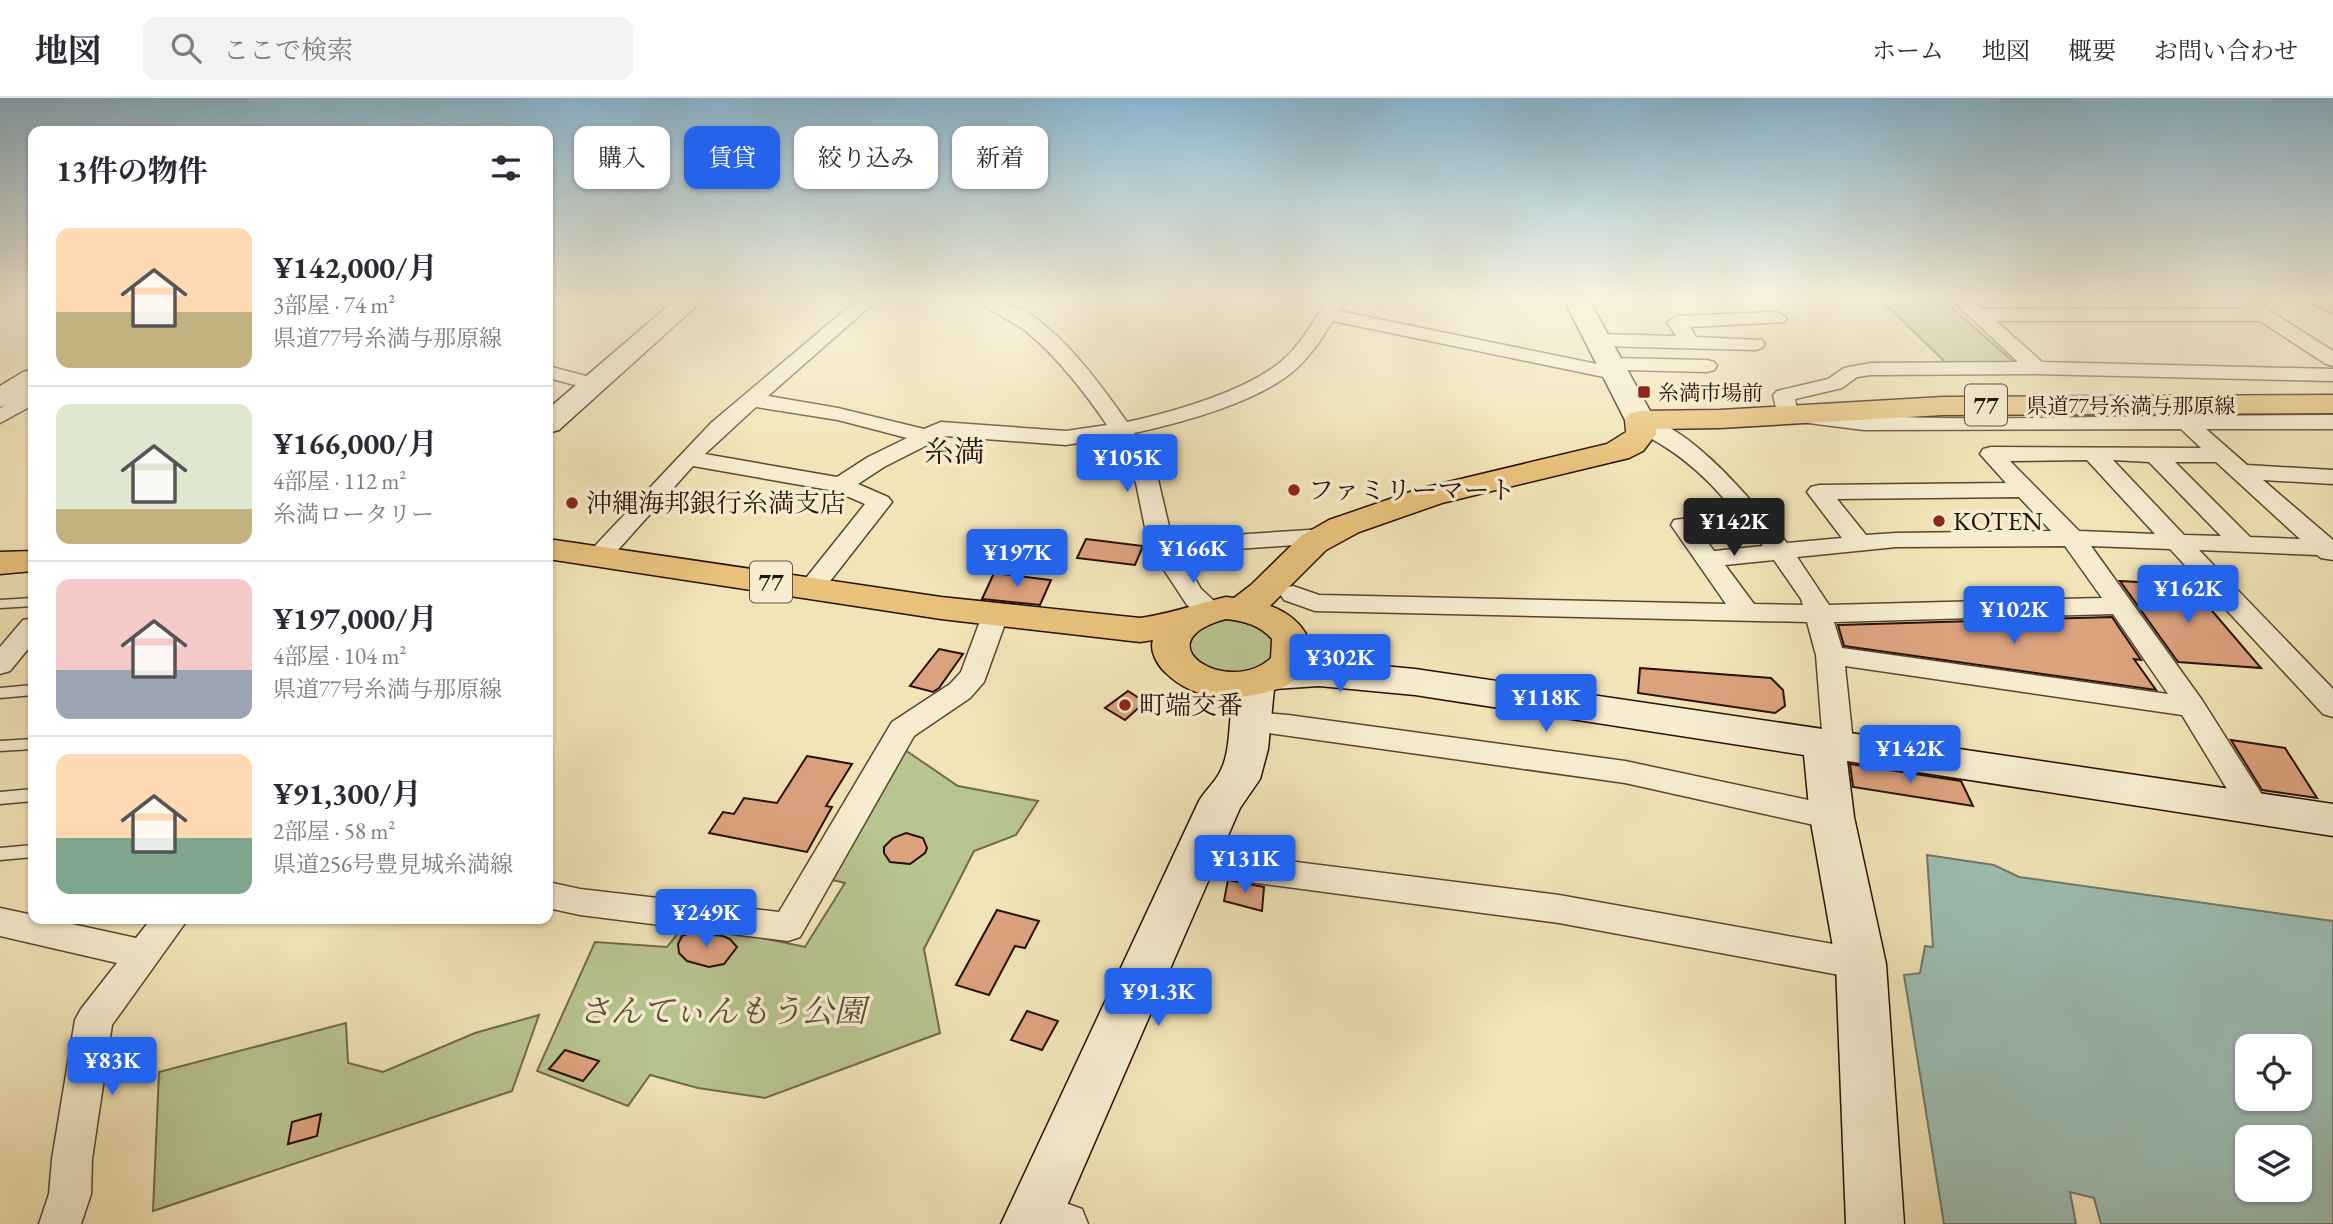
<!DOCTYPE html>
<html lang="ja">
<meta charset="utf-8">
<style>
:root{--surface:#fff;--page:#f2f2f3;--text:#2b2b33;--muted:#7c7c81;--line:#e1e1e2;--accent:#2563eb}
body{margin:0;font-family:"EB Garamond","Noto Serif JP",serif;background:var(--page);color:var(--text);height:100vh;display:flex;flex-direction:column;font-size:26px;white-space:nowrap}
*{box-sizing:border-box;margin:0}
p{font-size:23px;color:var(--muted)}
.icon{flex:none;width:38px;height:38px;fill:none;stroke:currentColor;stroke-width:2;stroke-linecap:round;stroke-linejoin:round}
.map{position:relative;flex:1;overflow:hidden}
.details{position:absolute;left:28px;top:28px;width:525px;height:798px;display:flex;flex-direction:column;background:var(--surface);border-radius:14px;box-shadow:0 2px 5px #0004}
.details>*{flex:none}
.banner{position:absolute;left:574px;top:28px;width:665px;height:63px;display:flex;gap:14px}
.fabs{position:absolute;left:2235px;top:936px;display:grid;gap:14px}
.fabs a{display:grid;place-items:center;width:77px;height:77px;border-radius:14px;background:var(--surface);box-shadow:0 2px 5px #0004;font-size:35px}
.price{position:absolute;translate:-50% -60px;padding:0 16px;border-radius:7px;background:var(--accent);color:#fff;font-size:23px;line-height:46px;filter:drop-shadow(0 2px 4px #0008)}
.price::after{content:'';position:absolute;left:50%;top:42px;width:21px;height:16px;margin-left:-10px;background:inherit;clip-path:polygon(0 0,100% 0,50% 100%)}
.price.active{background:#222;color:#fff}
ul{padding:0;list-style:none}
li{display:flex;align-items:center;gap:21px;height:175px;padding:0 28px}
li+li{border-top:2px solid var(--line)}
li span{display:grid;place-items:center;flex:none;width:196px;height:140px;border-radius:14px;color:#555}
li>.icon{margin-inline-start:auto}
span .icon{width:84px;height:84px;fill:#fffc;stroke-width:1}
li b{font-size:30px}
h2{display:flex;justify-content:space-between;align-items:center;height:84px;padding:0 28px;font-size:30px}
.chip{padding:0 24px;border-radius:14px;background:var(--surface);box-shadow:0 2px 5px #0004;font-size:24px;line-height:63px}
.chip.active{background:var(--accent);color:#fff}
header{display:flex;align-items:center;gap:42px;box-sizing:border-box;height:98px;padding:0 35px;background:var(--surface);border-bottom:2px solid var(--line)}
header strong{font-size:33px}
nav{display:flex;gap:38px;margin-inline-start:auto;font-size:24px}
.search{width:490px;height:63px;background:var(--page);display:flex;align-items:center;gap:18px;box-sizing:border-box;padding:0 24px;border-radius:14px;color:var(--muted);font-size:26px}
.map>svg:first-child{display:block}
.green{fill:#b8c590;stroke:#706a4a;stroke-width:2}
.water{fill:#9cbeb4;stroke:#6e786d;stroke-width:2;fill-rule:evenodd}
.building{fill:#dba27e;stroke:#290e03;stroke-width:2}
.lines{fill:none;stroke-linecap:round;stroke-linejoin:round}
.lane-casing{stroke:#5b4430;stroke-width:3}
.street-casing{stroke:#5b4430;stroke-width:3}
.secondary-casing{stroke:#290e03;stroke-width:3}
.primary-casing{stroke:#290e03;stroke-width:3}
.highway-casing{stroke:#290e03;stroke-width:3}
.lane{fill:#f6edd0;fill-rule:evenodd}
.street{fill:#f6edd0;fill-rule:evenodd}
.secondary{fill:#f6edd0;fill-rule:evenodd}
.primary{fill:#e8c27b;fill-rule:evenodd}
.highway{fill:#e8c27b;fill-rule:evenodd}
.poi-dot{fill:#8f2418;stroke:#f6edd0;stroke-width:2.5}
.labels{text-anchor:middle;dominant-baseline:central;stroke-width:7;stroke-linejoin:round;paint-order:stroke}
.far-poi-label{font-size:21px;fill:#290e03;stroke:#f6edd0;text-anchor:start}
.far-street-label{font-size:21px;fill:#290e03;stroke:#f6edd0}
.shield{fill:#f6edd0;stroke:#665140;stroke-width:2}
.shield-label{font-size:24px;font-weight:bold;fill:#290e03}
.poi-label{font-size:26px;fill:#290e03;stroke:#f6edd0;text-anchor:start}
.quarter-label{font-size:30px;fill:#290e03;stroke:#f6edd0}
.near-park-label{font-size:32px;font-style:italic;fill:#5b4e34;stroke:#f6edd0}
</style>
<header>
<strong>地図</strong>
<div class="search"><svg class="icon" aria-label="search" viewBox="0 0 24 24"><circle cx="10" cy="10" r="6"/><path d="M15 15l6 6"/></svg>ここで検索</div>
<nav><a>ホーム</a><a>地図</a><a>概要</a><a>お問い合わせ</a></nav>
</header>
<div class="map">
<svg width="2333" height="1126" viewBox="0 0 2333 1126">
<rect width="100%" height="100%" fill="#f1e4b6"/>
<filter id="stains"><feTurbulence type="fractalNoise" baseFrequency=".00286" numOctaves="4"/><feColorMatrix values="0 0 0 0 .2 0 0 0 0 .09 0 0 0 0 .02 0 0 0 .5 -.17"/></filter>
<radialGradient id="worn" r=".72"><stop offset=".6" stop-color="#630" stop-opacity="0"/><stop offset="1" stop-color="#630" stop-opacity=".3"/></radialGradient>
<path class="green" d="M1881,202H1943L2015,265H1946Z
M1225,517L1270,530L1280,559L1247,580L1187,565L1185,534Z
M905,652L958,688L1038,703L1016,737L974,753L924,851L940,935L765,1000L698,990L650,977L628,1008L537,973L595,844L667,849L687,824L805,849L845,785L828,781Z
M539,917L512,993L153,1113L159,974L346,925L348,965L383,974L475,935Z"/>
<path class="water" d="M1927,757L1994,767L2019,779L2333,823V1126H2101L2094,1100L2070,1094L2076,1126H1944L1904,877L1920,875L1925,848L1933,849ZM2247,948H2300V1001H2247ZM2247,1040H2300V1092H2247Z"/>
<path class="building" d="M1086,441L1143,448L1135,467L1077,460Z
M994,475L1051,482L1040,507L982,501Z
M2120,483L2190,487L2261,570L2178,564Z
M2112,519L2141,562L2134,561L2156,592L1844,548L1838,527Z
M939,551L963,556L939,590L933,594L910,588Z
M1640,570L1771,580L1783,592L1785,608L1775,615L1638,595Z
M1128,593L1145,604L1125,622L1105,610Z
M2231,642L2285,650L2317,700L2262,692Z
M807,658L852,666L826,708L832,709L807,754L709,735L723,714L734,716L744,700L777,705Z
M1850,666L1961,683L1973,708L1853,689Z
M906,735L923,740L927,750L925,755L910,766L890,764L884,755V749L893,740Z
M1228,782L1264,789L1262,813L1224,803Z
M997,812L1039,823L1025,850L1015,848L989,897L956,887Z
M692,834L723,838L730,841L737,849L724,866L709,869L687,863L679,855L678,846L682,838Z
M1027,913L1058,923L1042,952L1011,942Z
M565,952L599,963L583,983L549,971Z
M321,1016L317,1038L288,1046L292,1024Z"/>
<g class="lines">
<g class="lane-casing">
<path id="lane" d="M33,500V508L0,510V502Z
M33,587V597L0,600V590Z
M33,641V651L0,653V643Z
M33,691V703L0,706V694Z
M33,747V759L0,762V750Z"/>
</g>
<g class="street-casing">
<path id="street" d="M857,202H877L768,298L838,310L924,331L941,324L1066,333L1107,327C1084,293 1058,260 1026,233C1016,225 981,208 977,202C986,202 996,200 1004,203C1053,220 1098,283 1127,324C1173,314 1247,293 1283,262C1302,245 1314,222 1328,202H1346L1339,213L1602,267L1605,262L1612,260L1707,262L1714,264L1717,268L1714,272L1707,274L1626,272L1628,276L1625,280L1618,282L1333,223C1322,240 1312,256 1297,270C1262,303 1181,325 1134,335L1157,377L1172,441L1324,431L1333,433L1336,438L1333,443L1324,445L1180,455L1201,491L1224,512L1220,518L1211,520L1202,518L1187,507L1149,449L1136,385L1114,339L1066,347L945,338L884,369L858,386L888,399L892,404L820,496L811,498L802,496L798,490L865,406L835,393L693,368L609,462L600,465L591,462L587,457L591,452L711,325ZM756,309L838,322L907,340L868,359L837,379L705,356Z
M1952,202H1972L1983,211H2243L2239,206L2241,202H2253L2333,253V268L2326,266L2260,223H1996L2042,264L2333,271V283L2037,276L1871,277L1857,279L1842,290L1795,301L1798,318L1795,323H1779L1773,297L1777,293L1828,281L1844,270L1871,265L2018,264Z
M1777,214L1787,220L1784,224L1690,229L1696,239L1762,242L1765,246L1762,250L1755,252L1599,248L1589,242L1599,236L1676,238L1667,224L1677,218Z
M548,268L601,282L604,286L601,290L594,292L548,280Z
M33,292V307L0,325V310Z
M1808,313C1928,325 2051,319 2171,318L2181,313L2192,318L2333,317V331H2206L2247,367L2333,372V386L2263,382L2333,442V462L2321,460L2317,457L2199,452L2333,591V619L2323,616L2170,451L2091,448L2202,602L2271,711L2266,719L2255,723L2244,719L2182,617L1845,568L1852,635C1843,650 1836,657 1818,652L1814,645L1822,633L1816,557L1807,524L1315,513L1284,502L1280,496L1284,490L1293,488L1319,497L1726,506L1671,427L1674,422L1735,414C1706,377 1674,350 1632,331L1629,326L1632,321C1679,310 1760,413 1787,445L1842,440L1807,394L1811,389L1819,387L2006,385L1980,356L1983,351L1991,349L2201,350L2181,331L1864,332L1800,324L1797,319L1800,314ZM2087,362L2155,436L2079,433L2010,363ZM2113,362L2149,364L2221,438L2184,437ZM2175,364H2216L2300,441L2250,439ZM2019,399L2051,433L1896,435L1866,437L1837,401ZM1746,427L1763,448L1714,453L1699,432ZM2065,448L2102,500L1829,507L1797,459L1896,449ZM1774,462L1801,501L1803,507L1754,506L1725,467ZM2113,516L2168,596L1842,550L1834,524Z
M993,515L1003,517L1006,523L984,584L970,600L914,638L800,839L788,843L580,817L548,810V784L580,791L779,814L892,624L950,586L961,574L980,523L983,517Z
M33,520V545L10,573L0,576V549L23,522Z
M1249,614L1288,617L1625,663L1832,707L1843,711L1848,719L1843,727L1832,731L1625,685L1239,631L1234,624L1239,617Z
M1194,748L1249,758L1559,797L1861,851L1874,856L1879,866L1874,876L1861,881L1559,825L1249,784L1182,770L1177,761L1182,752Z
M0,810L33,817V821H49L136,840L151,821H188L112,927L92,1061L91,1096L81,1126H39L49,1096L52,1061L75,922L81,911L117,865L0,838Z
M1035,1094L1082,1111L1088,1126H1019L1014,1115L1020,1100Z"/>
</g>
<g class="secondary-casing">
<path id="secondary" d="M675,202H703L559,332L548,335V311Z
M1564,202H1589L1655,322L1651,328L1640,331L1629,328L1625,322Z
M33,271V292L10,306L0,309V288L23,274Z
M1319,562L1415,571L2333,706V738L1847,663L1854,719L1886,866L1904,1126H1846L1836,866L1810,719L1804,657L1415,597L1319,588L1274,591L1268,651L1260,681L1240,710L1059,1126H1001L1199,703C1205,693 1213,686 1219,676C1236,646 1223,608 1243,576L1258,572L1260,569L1274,565Z"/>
</g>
<g class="primary-casing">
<path id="primary" d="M2333,297V315L1943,317L1720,330L1656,331V336L1643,353L1629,360L1442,405L1359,434L1326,452L1270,508C1305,520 1329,557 1292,584C1285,590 1276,591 1267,594C1231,603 1195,603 1166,575C1158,568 1149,553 1153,542L1140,544L941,521L548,461V441L941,499L1140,520C1170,516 1196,506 1226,499L1234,500L1251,487L1301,438L1329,422L1419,391L1607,346L1626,334L1625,322L1629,316L1640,313L1720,312L1943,299ZM1226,521C1244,523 1260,527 1272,541L1271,560C1228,600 1140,544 1226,521Z
M33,453V473L0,476V454Z"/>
</g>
<g class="highway-casing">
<path id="highway" d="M2311,202H2333V215L2315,207Z"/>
</g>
<use href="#lane" class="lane"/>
<use href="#street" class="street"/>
<use href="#secondary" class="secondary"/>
<use href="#primary" class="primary"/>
<use href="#highway" class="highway"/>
</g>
<linearGradient id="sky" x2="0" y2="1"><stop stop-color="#89b8d3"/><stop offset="0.56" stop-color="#f9f3de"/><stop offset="1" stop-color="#f9f3de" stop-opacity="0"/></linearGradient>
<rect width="2333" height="359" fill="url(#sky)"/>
<g class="poi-dot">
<rect x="1637" y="287" width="14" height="14" rx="3.5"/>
<circle cx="1294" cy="392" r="7"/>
<circle cx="572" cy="405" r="7"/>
<circle cx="1939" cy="423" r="7"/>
<circle cx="1125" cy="607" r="7"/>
</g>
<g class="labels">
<g class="far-poi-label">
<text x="1658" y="294">糸満市場前</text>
</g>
<g class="far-street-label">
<text x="2131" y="307">県道77号糸満与那原線</text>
</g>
<g class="shield">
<rect x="1965" y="286.5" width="42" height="41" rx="5"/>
<rect x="750" y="463.5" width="42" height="41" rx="5"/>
</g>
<g class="shield-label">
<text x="1986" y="307">77</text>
<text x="771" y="484">77</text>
</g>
<g class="poi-label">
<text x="1308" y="392">ファミリーマート</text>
<text x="586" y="405">沖縄海邦銀行糸満支店</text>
<text x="1953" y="423">KOTEN</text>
<text x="1139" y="607">町端交番</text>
</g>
<g class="quarter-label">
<text x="954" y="353">糸満</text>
</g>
<g class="near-park-label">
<text x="722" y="913">さんてぃんもう公園</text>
</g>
</g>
<rect width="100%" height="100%" filter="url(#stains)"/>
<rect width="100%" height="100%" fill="url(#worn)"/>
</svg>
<div class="fabs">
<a><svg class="icon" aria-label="locate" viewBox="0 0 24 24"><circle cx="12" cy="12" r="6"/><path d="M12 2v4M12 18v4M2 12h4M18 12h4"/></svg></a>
<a><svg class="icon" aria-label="layers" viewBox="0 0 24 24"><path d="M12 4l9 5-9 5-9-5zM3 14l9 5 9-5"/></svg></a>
</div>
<b class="price" style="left:1127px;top:396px">¥105K</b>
<b class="price active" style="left:1734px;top:460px">¥142K</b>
<b class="price" style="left:1193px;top:487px">¥166K</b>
<b class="price" style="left:1017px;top:491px">¥197K</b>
<b class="price" style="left:2188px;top:527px">¥162K</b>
<b class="price" style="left:2014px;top:548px">¥102K</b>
<b class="price" style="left:1340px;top:596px">¥302K</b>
<b class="price" style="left:1546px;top:636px">¥118K</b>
<b class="price" style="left:1910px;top:687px">¥142K</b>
<b class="price" style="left:1245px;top:797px">¥131K</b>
<b class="price" style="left:706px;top:851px">¥249K</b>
<b class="price" style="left:1158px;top:930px">¥91.3K</b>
<b class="price" style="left:112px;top:999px">¥83K</b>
<div class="banner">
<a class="chip">購入</a>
<a class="chip active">賃貸</a>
<a class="chip">絞り込み</a>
<a class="chip">新着</a>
</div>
<section class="details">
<h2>13件の物件<svg class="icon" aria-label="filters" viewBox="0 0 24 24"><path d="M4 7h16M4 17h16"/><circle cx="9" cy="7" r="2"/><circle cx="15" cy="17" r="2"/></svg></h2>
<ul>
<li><span style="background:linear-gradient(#ffd9b3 60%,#c2b280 0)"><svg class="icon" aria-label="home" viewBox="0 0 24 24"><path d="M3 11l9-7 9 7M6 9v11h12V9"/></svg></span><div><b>¥142,000/月</b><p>3部屋 · 74 m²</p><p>県道77号糸満与那原線</p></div></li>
<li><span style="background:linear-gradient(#dfe7d0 75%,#c2b280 0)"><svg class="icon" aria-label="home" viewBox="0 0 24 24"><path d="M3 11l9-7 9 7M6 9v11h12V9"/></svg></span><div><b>¥166,000/月</b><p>4部屋 · 112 m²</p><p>糸満ロータリー</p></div></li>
<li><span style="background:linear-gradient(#f6c9c9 65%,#9aa5b1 0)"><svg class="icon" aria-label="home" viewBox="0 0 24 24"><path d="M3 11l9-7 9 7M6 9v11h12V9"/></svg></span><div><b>¥197,000/月</b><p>4部屋 · 104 m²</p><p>県道77号糸満与那原線</p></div></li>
<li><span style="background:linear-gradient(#ffd9b3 60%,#7fa58c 0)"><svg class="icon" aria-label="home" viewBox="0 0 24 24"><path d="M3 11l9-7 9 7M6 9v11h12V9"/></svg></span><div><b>¥91,300/月</b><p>2部屋 · 58 m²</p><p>県道256号豊見城糸満線</p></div></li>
</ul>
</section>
</div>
